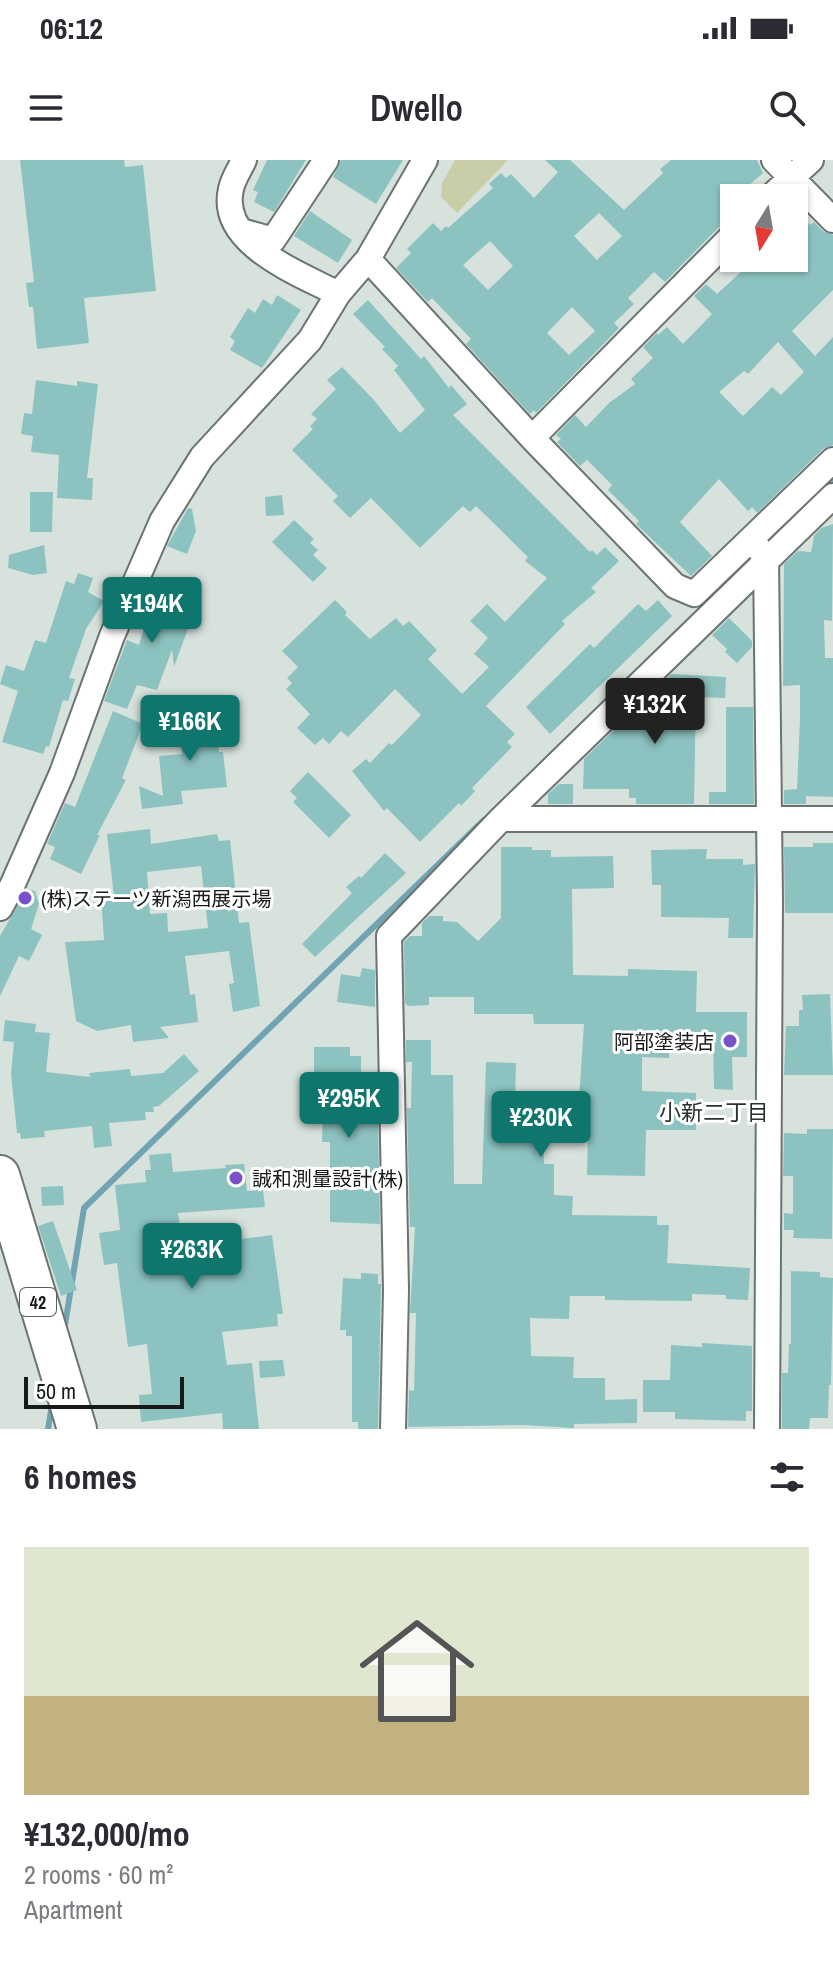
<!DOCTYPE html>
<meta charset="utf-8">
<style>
:root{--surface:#fff;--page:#f7f7f7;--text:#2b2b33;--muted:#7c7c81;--line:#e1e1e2;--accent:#0f766e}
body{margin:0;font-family:"Archivo Narrow","Noto Sans JP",sans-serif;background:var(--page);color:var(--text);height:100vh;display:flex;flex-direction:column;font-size:30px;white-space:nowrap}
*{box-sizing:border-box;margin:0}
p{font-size:26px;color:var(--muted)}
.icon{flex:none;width:44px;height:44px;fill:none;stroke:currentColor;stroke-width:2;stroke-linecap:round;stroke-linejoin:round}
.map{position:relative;height:1269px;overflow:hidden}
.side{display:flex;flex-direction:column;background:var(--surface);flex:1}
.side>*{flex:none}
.needle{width:52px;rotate:191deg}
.fabs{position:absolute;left:720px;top:24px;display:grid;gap:16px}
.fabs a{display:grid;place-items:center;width:88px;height:88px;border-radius:0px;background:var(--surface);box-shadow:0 2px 6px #0004;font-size:40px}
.scale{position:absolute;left:24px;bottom:20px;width:160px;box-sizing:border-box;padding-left:8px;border:4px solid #161a18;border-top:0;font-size:22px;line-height:28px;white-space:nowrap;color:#161a18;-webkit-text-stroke:6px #fff;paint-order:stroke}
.price{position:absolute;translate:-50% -68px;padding:0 18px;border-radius:8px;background:var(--accent);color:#fff;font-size:26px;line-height:52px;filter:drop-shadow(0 2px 4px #0008)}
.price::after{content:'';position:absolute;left:50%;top:48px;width:24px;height:18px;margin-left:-12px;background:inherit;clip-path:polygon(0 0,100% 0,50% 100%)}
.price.current{background:#222;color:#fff}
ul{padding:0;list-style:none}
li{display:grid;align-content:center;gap:16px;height:424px;padding:0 24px}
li+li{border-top:2px solid var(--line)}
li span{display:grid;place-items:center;height:248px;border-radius:0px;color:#555}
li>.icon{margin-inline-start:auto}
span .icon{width:144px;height:144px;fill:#fffc;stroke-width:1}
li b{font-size:34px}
h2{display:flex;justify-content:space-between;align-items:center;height:96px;padding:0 24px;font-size:34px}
.status{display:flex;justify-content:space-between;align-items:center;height:56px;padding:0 40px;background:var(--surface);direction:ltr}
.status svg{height:22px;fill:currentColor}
header{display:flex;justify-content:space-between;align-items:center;height:104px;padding:0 24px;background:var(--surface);font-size:36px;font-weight:600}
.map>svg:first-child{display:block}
.green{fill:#c9cea8}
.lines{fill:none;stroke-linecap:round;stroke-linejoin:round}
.stream{stroke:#71a4b2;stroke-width:6}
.building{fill:#8cc3c0;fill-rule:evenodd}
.minor-casing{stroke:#6b7470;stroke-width:28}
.primary-casing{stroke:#6b7470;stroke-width:42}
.minor{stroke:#fff;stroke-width:24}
.primary{stroke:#fff;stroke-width:38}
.poi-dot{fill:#7951ca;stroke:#fff;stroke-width:3}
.labels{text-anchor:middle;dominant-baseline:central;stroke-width:6;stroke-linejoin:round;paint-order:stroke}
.shield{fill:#fff;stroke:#5c5f5d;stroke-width:2}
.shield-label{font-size:18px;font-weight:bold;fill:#161a18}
.poi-label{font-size:20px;fill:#161a18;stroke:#fff;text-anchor:start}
.neighbourhood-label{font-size:22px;fill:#29322e;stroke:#fff}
</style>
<div class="status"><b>06:12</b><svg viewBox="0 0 49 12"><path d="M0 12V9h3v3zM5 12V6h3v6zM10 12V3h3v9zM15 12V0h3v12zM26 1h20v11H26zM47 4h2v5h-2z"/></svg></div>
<header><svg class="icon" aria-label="menu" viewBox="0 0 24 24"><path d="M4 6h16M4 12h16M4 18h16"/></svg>Dwello<svg class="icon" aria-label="search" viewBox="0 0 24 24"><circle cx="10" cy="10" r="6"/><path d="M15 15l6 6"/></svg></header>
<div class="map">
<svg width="833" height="1269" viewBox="0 0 833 1269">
<rect width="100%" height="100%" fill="#d8e2dd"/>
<path class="green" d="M455,0H508L457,53L441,37L442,23Z"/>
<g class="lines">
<path class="stream" d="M821,332L833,320
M64,1171L84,1048L484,660
M48,1269L52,1245"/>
</g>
<path class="building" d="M20,0H124L125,7L143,5L156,131L84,138L89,183L37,189L33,147H29L26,123L34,122Z
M267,0H306L274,52L254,42L258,32L253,30Z
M341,0H403L376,44L333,17Z
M545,0H570L624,50L663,13L660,9L671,0H757L763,13L734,38V58L723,63L665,122L654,112L628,138L634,144L614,163L619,168L536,253L534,250L530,254L466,184L471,179L432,138L428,142L396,108L411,93L407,89L433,63L441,71L446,66L448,68L493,28L489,24L501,13L506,18L511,14L534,38L558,12ZM599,53L622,76L597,100L574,76ZM490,81L513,106L488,130L463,105ZM572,147L595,171L569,195L547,173Z
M794,48L810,65L814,62L823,71L833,75V130L792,171L815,196L833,177V285L823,289L757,353L752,347L748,351L719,319L680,362L712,396L691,416L636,364L639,361L608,330L612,325L587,300L580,306L557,282L561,279L556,275L575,255L586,267L609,243L635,224L631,219L653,198L643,187L657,173L658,175L667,167L683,184L712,154L694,136L706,124L717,134L756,98H794ZM778,182L804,212L781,235L772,227L743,256L719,232L744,211L748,214Z
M310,51L352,80L338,103L294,76Z
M277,135L301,150L262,208L230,190L235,181L230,177L248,148L255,153L263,139L272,145Z
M368,140L421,199L424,196L449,228L451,225L467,244L453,255L590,392L592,390L597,395L605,387L619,401L591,428L596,432L562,461L565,464L486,546L515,574L507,582L512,587L472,628L475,631L461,646L459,643L420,682L387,648L384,651L352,611L366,599L370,603L389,583L392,585L421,555L395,529L348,577L341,571L329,584L323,578L315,585L297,568L310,554L286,529L292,523L287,518L298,507L282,491L335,440L347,452L345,455L370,479L396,458L403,466L409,461L437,490L428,499L462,534L489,507L474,494L488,478L470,461L487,444L505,462L547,418L525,401L528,397L476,346L470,352L463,346L420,388L371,338L350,358L333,341L338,336L292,290L313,269L310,266L317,259L311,254L336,229L327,220L342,207L374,240L400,273L425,250L394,210L398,206L382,189L385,187L353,154Z
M36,220L77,226V221L98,224L87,318H93L92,340L57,338L59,295L31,292L33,276L21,274L24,253L32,254Z
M30,332H53L52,372H30Z
M282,335L284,355L266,356L265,337Z
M188,348L192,349L196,371L187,394L167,386Z
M294,360L314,379L310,383L318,390L313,395L327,408L313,422L272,382Z
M833,364L832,461L824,460L825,498H833V637L806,636V644H784V630L797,629L800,559V525L783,526L784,404L798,391L811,392L814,376L821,368Z
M44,385L47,413L33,415L8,408L9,395Z
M78,413L93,418L88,432L104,441L86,469L69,518L75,519L68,541L63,540L49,587L46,586L43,594L2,582L18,531L0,524L6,505L24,511L35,480L46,483L66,421L74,424Z
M151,424L198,441L174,507L172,490L157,530L137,525L127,549L104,541L127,480L139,485L150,448L142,445Z
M658,440L672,456L550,574L526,547L590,484L594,488L638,444L646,451Z
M729,458L752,481V487L737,503L725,492L727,489L712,475Z
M671,514L726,517L725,538L696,537L694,644H636V638H629V629H583L584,599L615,569H627V557L641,543L666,544L667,519Z
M726,547H753L754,644H709V632H726Z
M113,551L143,564L122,618L126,620L97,675H100L81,714L50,699L55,687L47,684L65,643L75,647Z
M215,552L219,592H223L227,627L181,631L183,644L142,649L139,626L163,636L159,596L182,594L178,556Z
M308,612L351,655L329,678L293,642L297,638L290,631Z
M559,624H573V644H548V634Z
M150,669L151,684L217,674L219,681L230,680L239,763L249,762L260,846L233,852L229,824L234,823L229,791L185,796L190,835L195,834L198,862L160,867L169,878L133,882L131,865L97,871L76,861L65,782L104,780L101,738L114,737L107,674ZM201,706L208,768L168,772L167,753L150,754L147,712Z
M813,683H833V753H785L784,687H813Z
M501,687H532V690H551V697L613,696L614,728L572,729L573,815L628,816V809L697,811L696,852H747V897H732L733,930L714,929L713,878L670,877L669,898L642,897V931L696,933V970H646L645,1016L587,1015L588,971L551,970V972H543L544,1004H554V1035L573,1036L572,1055L657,1056V1065H669L667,1103L750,1108L748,1140L726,1139V1135L692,1134V1141L605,1140V1136H570L569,1159L530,1158L531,1196L574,1197L573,1218H605V1240L637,1239V1263L574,1264V1268L522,1265L408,1267L409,1230L414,1231L416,1153H410L415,1067H410L407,948H411L412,902H406V880H431V915H453L454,1024H482L486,902L516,903L515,939L579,940L584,864H534L533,854H474V837H429V845L408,846L405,843L404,782L410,776H422V763L429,756H443V761L457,762L478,781L501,758Z
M707,689L706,699H743V705L755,704L753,778H728L729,758L661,757V725H652L651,690Z
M385,693L406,713L315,797L302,784L352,733L346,727L359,716L361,718Z
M27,729L35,731L39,744L31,769L42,775L29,801L19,796L0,836V776Z
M362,808L375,810V847L337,842L341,814L360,817Z
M830,834L833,915H784L786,866H799V850H803L802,835Z
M5,860L36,864L35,872L50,873L46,912L90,917L89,913L130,909L131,916L163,913L184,894L199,911L159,946L153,947L154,952H145L146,960L109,963L112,986L94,988L92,966L44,971L45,977L21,979L20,973H17L11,914L14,882L3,881Z
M314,887H350V896H361V912H357L354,954H367V959H378L380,1064L330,1062V982H322L324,912H314Z
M807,969H833L832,1079L793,1078L794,1070H784V1053L793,1054V1016H783L784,973L807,974Z
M171,993L173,1012L226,1008L225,1005L244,1004L247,1031L263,1030L265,1047L178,1053L184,1093L219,1087V1082L272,1075L283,1154H277L278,1166L222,1172L227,1205L252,1203L259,1269H223L222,1253L141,1262L139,1235L152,1234L147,1184L128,1187L117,1103L104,1105L99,1073L120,1070L115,1025L146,1022L145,1010H151L149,995Z
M63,1026L64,1045L42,1046L41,1027Z
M53,1061L77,1130L61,1136L38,1066Z
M791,1111L820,1112V1117L833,1118L831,1225H829L828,1258H810L809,1269H782V1213H788L789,1184H791Z
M361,1113L378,1114V1124H381L378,1269H358V1262H352V1176H346V1170H340L343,1118L361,1119Z
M702,1183L752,1186V1251H746V1261L675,1259V1252H643V1220H670L671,1185L702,1187Z
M283,1200L285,1216L260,1218L259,1201Z"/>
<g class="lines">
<g class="minor-casing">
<path id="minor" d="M244,0C240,9 233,19 231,29C218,84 299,113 338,134
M774,0L833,60
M769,38L811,0
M245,72L273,80L326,0
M368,99L532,278L675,426L694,434L833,300
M532,278L734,74
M752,380L766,398L770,742L767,1269
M501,659H833
M0,748L12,726L62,613L112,476L162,361L202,297L310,180L338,134L368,99L425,0
M393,1269L396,1130L389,776L501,659L833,336"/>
</g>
<g class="primary-casing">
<path id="primary" d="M0,1015L77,1269"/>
</g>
<use href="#minor" class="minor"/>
<use href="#primary" class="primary"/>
</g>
<g class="poi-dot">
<circle cx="25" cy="738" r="8"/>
<circle cx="730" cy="881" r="8"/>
<circle cx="236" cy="1018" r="8"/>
</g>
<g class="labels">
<rect class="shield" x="20" y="1128" width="36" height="28" rx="6"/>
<g class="shield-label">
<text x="38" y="1142">42</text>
</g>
<g class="poi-label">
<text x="41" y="738">(株)ステーツ新潟西展示場</text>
<text x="714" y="881" text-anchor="end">阿部塗装店</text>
<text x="252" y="1018">誠和測量設計(株)</text>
</g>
<g class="neighbourhood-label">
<text x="714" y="952">小新二丁目</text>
</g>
</g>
</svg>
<div class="fabs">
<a><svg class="needle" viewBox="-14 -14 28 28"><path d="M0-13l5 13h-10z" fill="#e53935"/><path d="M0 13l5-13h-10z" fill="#7c7c81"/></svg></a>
</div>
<div class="scale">50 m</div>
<b class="price" style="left:152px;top:485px">¥194K</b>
<b class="price current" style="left:655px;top:586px">¥132K</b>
<b class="price" style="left:190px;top:603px">¥166K</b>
<b class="price" style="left:349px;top:980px">¥295K</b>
<b class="price" style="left:541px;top:999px">¥230K</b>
<b class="price" style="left:192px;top:1131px">¥263K</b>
</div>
<section class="side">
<h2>6 homes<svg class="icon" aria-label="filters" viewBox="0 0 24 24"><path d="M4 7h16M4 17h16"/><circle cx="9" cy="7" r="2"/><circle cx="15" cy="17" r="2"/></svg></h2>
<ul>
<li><span style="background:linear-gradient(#dfe7d0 60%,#c2b280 0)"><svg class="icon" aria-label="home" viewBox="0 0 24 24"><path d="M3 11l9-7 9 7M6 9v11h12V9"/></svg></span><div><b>¥132,000/mo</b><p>2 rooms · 60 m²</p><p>Apartment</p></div></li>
</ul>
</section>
